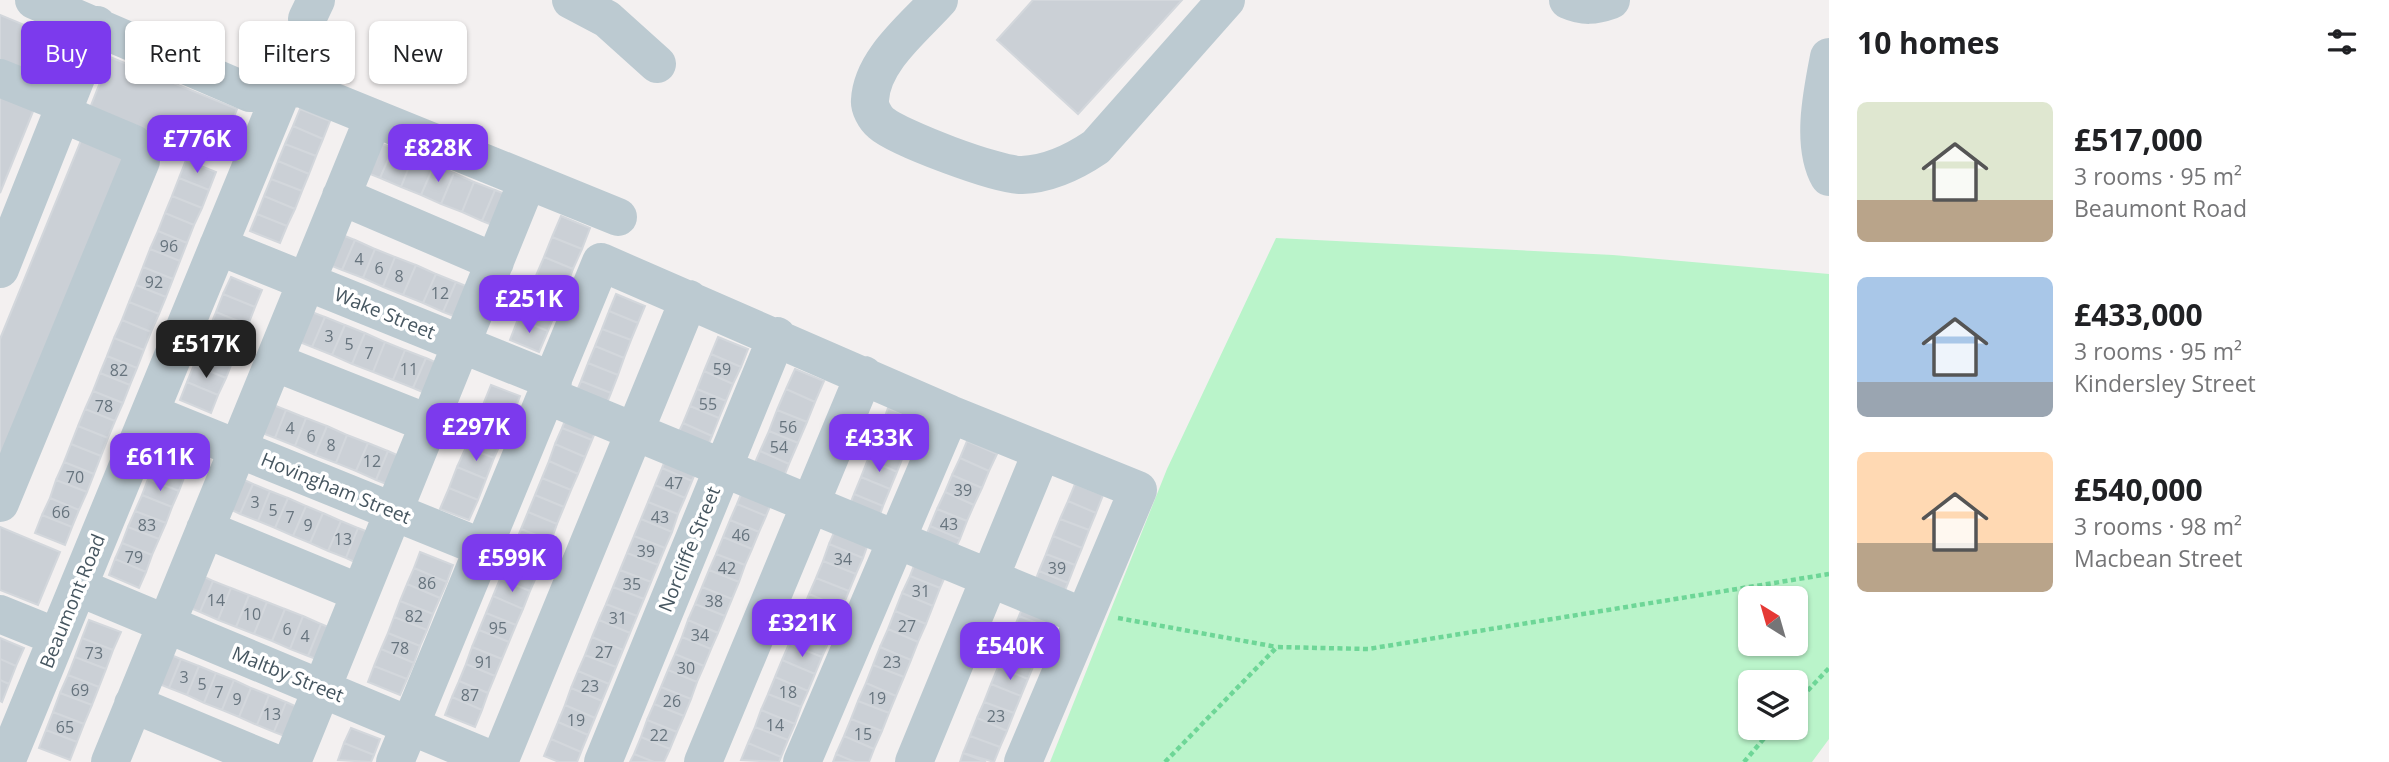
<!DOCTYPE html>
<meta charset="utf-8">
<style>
:root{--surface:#fff;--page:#f6f6f6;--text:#202124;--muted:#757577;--accent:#7c3aed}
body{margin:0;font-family:"Open Sans",sans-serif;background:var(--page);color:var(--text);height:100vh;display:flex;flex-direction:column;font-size:26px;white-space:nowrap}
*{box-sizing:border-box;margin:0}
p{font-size:23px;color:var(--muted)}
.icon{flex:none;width:38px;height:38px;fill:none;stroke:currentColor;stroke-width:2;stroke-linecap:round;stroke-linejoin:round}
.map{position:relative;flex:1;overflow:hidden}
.drawer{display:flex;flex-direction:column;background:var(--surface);width:560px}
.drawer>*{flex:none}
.guide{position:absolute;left:21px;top:21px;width:665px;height:63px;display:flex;gap:14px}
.needle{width:46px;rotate:323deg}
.tools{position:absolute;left:1738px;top:586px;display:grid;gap:14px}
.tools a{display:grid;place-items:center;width:70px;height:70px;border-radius:10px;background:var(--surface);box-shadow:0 2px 5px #0004;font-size:35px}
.price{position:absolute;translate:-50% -60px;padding:0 16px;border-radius:14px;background:var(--accent);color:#fff;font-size:23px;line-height:46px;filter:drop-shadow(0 2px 4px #0008)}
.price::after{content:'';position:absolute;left:50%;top:42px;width:21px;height:16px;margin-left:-10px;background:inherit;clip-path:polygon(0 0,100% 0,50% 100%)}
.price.current{background:#222;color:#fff}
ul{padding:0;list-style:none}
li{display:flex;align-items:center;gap:21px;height:175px;padding:0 28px}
li span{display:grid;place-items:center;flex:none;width:196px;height:140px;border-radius:10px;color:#555}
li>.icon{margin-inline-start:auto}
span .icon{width:84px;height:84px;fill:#fffc;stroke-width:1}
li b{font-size:30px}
h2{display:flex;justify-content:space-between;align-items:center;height:84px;padding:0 28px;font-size:30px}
.pill{padding:0 24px;border-radius:10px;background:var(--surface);box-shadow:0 2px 5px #0004;font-size:24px;line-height:63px}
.pill.current{background:var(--accent);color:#fff}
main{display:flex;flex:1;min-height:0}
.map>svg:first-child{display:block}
.green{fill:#baf4ca;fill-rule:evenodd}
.building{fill:#cbd0d6;stroke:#d3d7dc;stroke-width:2}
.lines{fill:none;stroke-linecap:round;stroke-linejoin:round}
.path{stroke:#6ed697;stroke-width:4.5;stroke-dasharray:5 3.5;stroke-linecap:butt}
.minor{stroke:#bccad1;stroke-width:38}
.labels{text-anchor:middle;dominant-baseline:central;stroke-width:7;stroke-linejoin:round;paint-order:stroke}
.number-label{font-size:16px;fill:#67747e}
.street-label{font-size:19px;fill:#465660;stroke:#fff}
</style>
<main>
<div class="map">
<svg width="1829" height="762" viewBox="0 0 1829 762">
<rect width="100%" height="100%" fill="#f3f0f0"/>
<path class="green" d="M1276,238L1613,255L1829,274V739L1812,762H1050L1167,469ZM1750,598H1796V644H1750ZM1750,682H1796V728H1750Z"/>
<path class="building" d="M1033,0H1182L1078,114L997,40Z
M0,15L58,39L39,85L0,69Z
M110,57L237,109L217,159L90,108Z
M0,96L34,109L0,193Z
M300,109L330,121L323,139L293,126Z
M293,126L323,139L316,156L285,144Z
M82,138L129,157L0,474V339Z
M372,140L393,148L380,178L360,170Z
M285,144L316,156L309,174L278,161Z
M393,148L413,157L401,187L380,178Z
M413,157L434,165L421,195L401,187Z
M186,160L216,172L209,190L179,178Z
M278,161L309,174L302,191L271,179Z
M434,165L454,173L441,204L421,195Z
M454,173L474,182L462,212L441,204Z
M179,178L209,190L202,208L172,196Z
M271,179L302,191L295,209L264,196Z
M474,182L495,190L482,221L462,212Z
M495,190L515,198L502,229L482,221Z
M172,196L202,208L194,225L165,213Z
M264,196L295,209L287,226L257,214Z
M165,213L194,225L187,243L158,231Z
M257,214L287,226L280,243L250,231Z
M561,216L590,228L582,249L552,237Z
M158,231L187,243L180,261L150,249Z
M335,232L355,240L342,270L322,262Z
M552,237L582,249L573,269L544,257Z
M355,240L375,249L363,278L342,270Z
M150,249L180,261L173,279L143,267Z
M375,249L395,257L383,287L363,278Z
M395,257L416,265L403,295L383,287Z
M544,257L573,269L565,290L535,278Z
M416,265L436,274L423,303L403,295Z
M143,267L173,279L166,297L136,285Z
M436,274L456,282L443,312L423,303Z
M231,277L262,290L255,307L223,294Z
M535,278L565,290L556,311L526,298Z
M456,282L476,290L464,320L443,312Z
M136,285L166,297L159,314L129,302Z
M223,294L255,307L248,325L216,312Z
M616,294L645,306L638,323L609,311Z
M526,298L556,311L548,331L518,319Z
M129,302L159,314L151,332L122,320Z
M304,309L325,317L312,347L292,339Z
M609,311L638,323L631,340L602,329Z
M216,312L248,325L240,342L209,329Z
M325,317L345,325L332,355L312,347Z
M518,319L548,331L539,352L510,340Z
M122,320L151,332L144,350L114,338Z
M345,325L365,333L352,364L332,355Z
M209,329L240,342L233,360L201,347Z
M602,329L631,340L624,358L595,346Z
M365,333L385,342L373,372L352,364Z
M718,337L748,349L741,367L711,354Z
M114,338L144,350L137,368L107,356Z
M385,342L405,350L393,380L373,372Z
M595,346L624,358L618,375L588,363Z
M201,347L233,360L226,378L194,365Z
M405,350L426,358L413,388L393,380Z
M711,354L741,367L733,384L704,371Z
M107,356L137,368L130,385L100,373Z
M426,358L446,367L434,397L413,388Z
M588,363L618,375L611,393L581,381Z
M194,365L226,378L218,395L187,382Z
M795,369L824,381L815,402L786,389Z
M704,371L733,384L726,401L697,389Z
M100,373L130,385L123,403L93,391Z
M581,381L611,393L604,410L574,398Z
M187,382L218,395L211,413L180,400Z
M491,385L520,396L512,417L483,405Z
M697,389L726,401L719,418L690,406Z
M786,389L815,402L807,422L777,410Z
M93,391L123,403L115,421L85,409Z
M266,402L286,410L275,438L254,430Z
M483,405L512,417L503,438L474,426Z
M690,406L719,418L712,436L683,423Z
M888,408L918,419L911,437L882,425Z
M85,409L115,421L108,438L78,426Z
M286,410L306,418L295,446L275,438Z
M777,410L807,422L798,443L769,431Z
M569,411L599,423L592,440L562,428Z
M306,418L327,426L315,455L295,446Z
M683,423L712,436L705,452L675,440Z
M882,425L911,437L904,454L875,442Z
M78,426L108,438L101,456L71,444Z
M327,426L347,435L336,463L315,455Z
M474,426L503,438L494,458L466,447Z
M562,428L592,440L585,457L555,444Z
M769,431L798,443L789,464L760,451Z
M347,435L368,443L356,471L336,463Z
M967,441L997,454L989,471L960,458Z
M875,442L904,454L897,472L868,459Z
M368,443L388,451L376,480L356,471Z
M71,444L101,456L94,474L64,462Z
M555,444L585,457L578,474L549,461Z
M161,446L192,459L185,475L155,462Z
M466,447L494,458L486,479L457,467Z
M388,451L408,460L396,488L376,480Z
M669,451L699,464L692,481L662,468Z
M760,451L789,464L781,484L751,472Z
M960,458L989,471L982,488L952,475Z
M868,459L897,472L890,489L861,477Z
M549,461L578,474L571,490L542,478Z
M64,462L94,474L87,492L56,480Z
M155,462L185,475L179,491L148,479Z
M457,467L486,479L478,500L449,488Z
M662,468L692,481L685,498L655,485Z
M952,475L982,488L974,505L945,492Z
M236,476L253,484L240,514L223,506Z
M861,477L890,489L883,506L854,494Z
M542,478L571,490L564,507L535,495Z
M148,479L179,491L172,507L142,495Z
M56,480L87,492L79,510L50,498Z
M253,484L270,491L258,521L240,514Z
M1075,484L1103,495L1096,513L1068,501Z
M655,485L685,498L678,514L648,502Z
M744,487L773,499L766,516L737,504Z
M449,488L478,500L469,520L440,509Z
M270,491L288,498L275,528L258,521Z
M945,492L974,505L967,521L937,509Z
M854,494L883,506L877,523L847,512Z
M142,495L172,507L166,523L135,511Z
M535,495L564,507L557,524L528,512Z
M50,498L79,510L72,527L42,515Z
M288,498L306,506L293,536L275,528Z
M1068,501L1096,513L1089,530L1060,519Z
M648,502L678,514L672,532L641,519Z
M737,504L766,516L759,532L730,520Z
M306,506L323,513L310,543L293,536Z
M937,509L967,521L960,539L930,526Z
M135,511L166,523L159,539L128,527Z
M528,512L557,524L551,541L521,529Z
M323,513L341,521L328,551L310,543Z
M42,515L72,527L65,545L35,533Z
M641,519L672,532L665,548L634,536Z
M1060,519L1089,530L1082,548L1053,536Z
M730,520L759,532L752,549L723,537Z
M341,521L358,528L346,558L328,551Z
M930,526L960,539L952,555L923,543Z
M0,527L60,552L38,605L0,590Z
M128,527L159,539L152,555L122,543Z
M358,528L376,535L363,566L346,558Z
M836,528L869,541L863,558L829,544Z
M521,529L551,541L544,558L514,546Z
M634,536L665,548L658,565L627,553Z
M1053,536L1082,548L1075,565L1046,554Z
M723,537L752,549L745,565L716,554Z
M122,543L152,555L146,572L115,559Z
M829,544L863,558L856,574L823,561Z
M514,546L544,558L537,575L507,563Z
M420,552L453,565L447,582L414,568Z
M627,553L658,565L651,582L620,570Z
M716,554L745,565L739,582L709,570Z
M1046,554L1075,565L1068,583L1039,571Z
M917,558L948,570L940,588L910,576Z
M115,559L146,572L139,588L109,575Z
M823,561L856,574L849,591L816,578Z
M507,563L537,575L530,591L500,579Z
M414,568L447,582L440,598L407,584Z
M620,570L651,582L644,599L613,587Z
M709,570L739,582L732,599L702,587Z
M1039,571L1068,583L1061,600L1032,589Z
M196,573L213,581L200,612L183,605Z
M910,576L940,588L933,606L902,593Z
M816,578L849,591L842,608L809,594Z
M500,579L530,591L523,609L493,596Z
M213,581L231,588L218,620L200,612Z
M407,584L440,598L433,614L400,601Z
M613,587L644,599L637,616L606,604Z
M702,587L732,599L725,616L695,604Z
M231,588L249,595L236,627L218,620Z
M902,593L933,606L926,624L895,611Z
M809,594L842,608L835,624L802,611Z
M249,595L267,602L254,634L236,627Z
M493,596L523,609L516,625L486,613Z
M1026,599L1056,611L1049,628L1019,616Z
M400,601L433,614L427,630L394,617Z
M267,602L285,609L272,641L254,634Z
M606,604L637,616L630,633L599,620Z
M695,604L725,616L718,633L688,620Z
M285,609L303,616L290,649L272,641Z
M802,611L835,624L829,641L795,627Z
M895,611L926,624L918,642L888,629Z
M486,613L516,625L509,642L479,630Z
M303,616L321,624L308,656L290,649Z
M1019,616L1049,628L1042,645L1012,633Z
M394,617L427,630L420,646L388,633Z
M89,620L121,632L113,650L82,638Z
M599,620L630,633L623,650L592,637Z
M688,620L718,633L711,649L682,637Z
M321,624L338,631L326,663L308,656Z
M795,627L829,641L822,657L789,644Z
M888,629L918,642L911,660L880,647Z
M479,630L509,642L502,659L472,647Z
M388,633L420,646L414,663L381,649Z
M1012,633L1042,645L1035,662L1005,650Z
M592,637L623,650L616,667L585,655Z
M682,637L711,649L704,666L675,654Z
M0,638L24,648L16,666L0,659Z
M82,638L113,650L106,669L75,657Z
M789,644L822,657L815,674L782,660Z
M472,647L502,659L495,676L466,664Z
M880,647L911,660L904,677L873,665Z
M381,649L414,663L407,679L374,666Z
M1005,650L1035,662L1028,679L998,667Z
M164,652L181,659L169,688L152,681Z
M675,654L704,666L697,682L668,670Z
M585,655L616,667L609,684L578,671Z
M75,657L106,669L99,687L68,675Z
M0,659L16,666L9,684L0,680Z
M181,659L199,666L187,695L169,688Z
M782,660L815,674L808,691L775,677Z
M466,664L495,676L488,693L459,681Z
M873,665L904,677L896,696L866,683Z
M199,666L216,673L204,703L187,695Z
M374,666L407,679L400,695L368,682Z
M998,667L1028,679L1021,696L991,684Z
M668,670L697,682L691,699L661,687Z
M578,671L609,684L602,701L571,688Z
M216,673L234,680L222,710L204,703Z
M68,675L99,687L92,705L60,693Z
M775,677L808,691L801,707L768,694Z
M0,680L9,684L2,702L0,701Z
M234,680L251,688L239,717L222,710Z
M459,681L488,693L482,710L452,697Z
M866,683L896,696L889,713L858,701Z
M991,684L1021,696L1014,713L984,702Z
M661,687L691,699L684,716L654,704Z
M251,688L269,695L257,725L239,717Z
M571,688L602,701L595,718L565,705Z
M60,693L92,705L84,724L53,712Z
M768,694L801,707L795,724L761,710Z
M269,695L286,702L274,732L257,725Z
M452,697L482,710L475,727L445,715Z
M858,701L889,713L882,731L851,719Z
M286,702L304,710L292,739L274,732Z
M984,702L1014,713L1007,731L977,718Z
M654,704L684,716L677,732L647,720Z
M565,705L595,718L588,735L558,722Z
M761,710L795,724L788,740L755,727Z
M53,712L84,724L77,742L46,730Z
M977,718L1007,731L1000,747L970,736Z
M851,719L882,731L874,749L844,736Z
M647,720L677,732L670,749L641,737Z
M558,722L588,735L581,752L551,739Z
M755,727L788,740L781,757L748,743Z
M351,728L380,739L374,755L344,743Z
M46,730L77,742L70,760L39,748Z
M844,736L874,749L869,762H855L836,754Z
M970,736L1000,747L994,762L963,753Z
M641,737L670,749L664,762H654L634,754Z
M551,739L581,752L577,762H559L544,756Z
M344,743L374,755L371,762L338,760Z
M748,743L781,757L779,762L741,760Z
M963,753L986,762H960Z
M634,754L654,762H630Z
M836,754L855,762H833Z"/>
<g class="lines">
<path class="path" d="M1118,618L1277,647
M1796,703L1829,668
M1165,762L1277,647L1368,649L1829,574
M1744,762L1773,728"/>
<path class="minor" d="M34,0L250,93L300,88L618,217
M571,0L607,19L657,64
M939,0C915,27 872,60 870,100C869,107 875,118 881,123C898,138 999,176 1022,175C1049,174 1074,162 1096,147L1226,0
M1568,0C1584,7 1594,6 1611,0
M307,19L316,0
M1829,57C1822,93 1811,145 1829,177
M0,78L67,105
M341,196L495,262
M218,246L553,381
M0,269L97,25
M274,362L430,424
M546,395L1084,617
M150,413L483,548
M0,503L141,161V151L134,144L63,114
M205,529L360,593
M78,587L497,762
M0,614L57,637
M133,704L272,762
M6,762L282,91
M110,762L373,119
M292,762L527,182
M395,762L601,262L950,414L1138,490L1023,762
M499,762L689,299
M603,762L777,336
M703,762L864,375
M802,762L950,414
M914,762L1042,451"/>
</g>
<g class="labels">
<g class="number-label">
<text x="169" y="246">96</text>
<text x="359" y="259">4</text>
<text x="379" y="268">6</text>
<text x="399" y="276">8</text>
<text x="154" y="282">92</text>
<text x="440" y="293">12</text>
<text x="329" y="336">3</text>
<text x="349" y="344">5</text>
<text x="369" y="353">7</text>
<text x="409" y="369">11</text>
<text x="722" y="369">59</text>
<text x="119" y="370">82</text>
<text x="708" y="404">55</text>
<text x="104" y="406">78</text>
<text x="788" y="427">56</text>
<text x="290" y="428">4</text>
<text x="311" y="436">6</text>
<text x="331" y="445">8</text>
<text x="779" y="447">54</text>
<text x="372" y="461">12</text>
<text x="75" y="477">70</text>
<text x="674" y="483">47</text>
<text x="963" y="490">39</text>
<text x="255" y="502">3</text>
<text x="273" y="510">5</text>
<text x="61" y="512">66</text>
<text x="290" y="517">7</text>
<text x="660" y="517">43</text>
<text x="949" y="524">43</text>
<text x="147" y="525">83</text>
<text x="308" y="525">9</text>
<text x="741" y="535">46</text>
<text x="343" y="539">13</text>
<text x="646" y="551">39</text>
<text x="134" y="557">79</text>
<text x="843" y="559">34</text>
<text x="727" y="568">42</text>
<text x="1057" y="568">39</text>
<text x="427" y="583">86</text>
<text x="632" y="584">35</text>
<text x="921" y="591">31</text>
<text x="216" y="600">14</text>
<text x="714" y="601">38</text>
<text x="252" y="614">10</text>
<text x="414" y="616">82</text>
<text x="618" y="618">31</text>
<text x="907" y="626">27</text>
<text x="498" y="628">95</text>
<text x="287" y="629">6</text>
<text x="700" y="635">34</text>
<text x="305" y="636">4</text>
<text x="400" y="648">78</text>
<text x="604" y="652">27</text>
<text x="94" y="653">73</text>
<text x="484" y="662">91</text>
<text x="892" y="662">23</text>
<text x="686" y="668">30</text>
<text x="184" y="677">3</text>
<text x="202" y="684">5</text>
<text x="590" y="686">23</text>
<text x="80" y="690">69</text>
<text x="219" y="692">7</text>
<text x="788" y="692">18</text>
<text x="470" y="695">87</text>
<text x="877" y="698">19</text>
<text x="237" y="699">9</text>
<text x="672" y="701">26</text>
<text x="272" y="714">13</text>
<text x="996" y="716">23</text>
<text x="576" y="720">19</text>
<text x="775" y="725">14</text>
<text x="65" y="727">65</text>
<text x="863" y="734">15</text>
<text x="659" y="735">22</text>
</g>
<g class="street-label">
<text transform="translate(385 313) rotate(22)">Wake Street</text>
<text transform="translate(336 488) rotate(22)">Hovingham Street</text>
<text transform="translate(689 549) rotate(-68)">Norcliffe Street</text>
<text transform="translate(72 601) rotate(-68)">Beaumont Road</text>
<text transform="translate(288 674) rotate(22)">Maltby Street</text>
</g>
</g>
</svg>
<div class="tools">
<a><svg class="needle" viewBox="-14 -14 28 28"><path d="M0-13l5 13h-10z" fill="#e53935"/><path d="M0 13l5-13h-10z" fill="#757577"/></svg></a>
<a><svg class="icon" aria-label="layers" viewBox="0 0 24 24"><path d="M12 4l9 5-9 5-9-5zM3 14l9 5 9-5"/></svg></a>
</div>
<b class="price" style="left:197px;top:175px">£776K</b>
<b class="price" style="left:438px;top:184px">£828K</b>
<b class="price" style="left:529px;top:335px">£251K</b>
<b class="price current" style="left:206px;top:380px">£517K</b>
<b class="price" style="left:476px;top:463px">£297K</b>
<b class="price" style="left:879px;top:474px">£433K</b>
<b class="price" style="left:160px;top:493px">£611K</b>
<b class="price" style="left:512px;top:594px">£599K</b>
<b class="price" style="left:802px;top:659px">£321K</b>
<b class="price" style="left:1010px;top:682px">£540K</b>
<div class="guide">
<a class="pill current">Buy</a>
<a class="pill">Rent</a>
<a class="pill">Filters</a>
<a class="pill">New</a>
</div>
</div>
<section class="drawer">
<h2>10 homes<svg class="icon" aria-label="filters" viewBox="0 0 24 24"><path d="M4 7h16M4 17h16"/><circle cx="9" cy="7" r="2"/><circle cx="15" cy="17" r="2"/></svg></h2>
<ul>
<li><span style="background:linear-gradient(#dfe7d0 70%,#b9a48a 0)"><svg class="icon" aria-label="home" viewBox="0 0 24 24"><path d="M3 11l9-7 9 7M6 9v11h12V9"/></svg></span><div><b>£517,000</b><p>3 rooms · 95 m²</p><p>Beaumont Road</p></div></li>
<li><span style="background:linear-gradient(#a9c7e8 75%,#9aa5b1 0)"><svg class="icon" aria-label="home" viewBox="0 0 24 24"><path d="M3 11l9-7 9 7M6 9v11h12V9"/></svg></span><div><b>£433,000</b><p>3 rooms · 95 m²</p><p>Kindersley Street</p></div></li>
<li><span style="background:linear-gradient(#ffd9b3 65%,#b9a48a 0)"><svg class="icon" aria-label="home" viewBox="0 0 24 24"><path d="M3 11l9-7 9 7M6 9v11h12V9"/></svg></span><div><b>£540,000</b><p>3 rooms · 98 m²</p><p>Macbean Street</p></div></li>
</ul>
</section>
</main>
